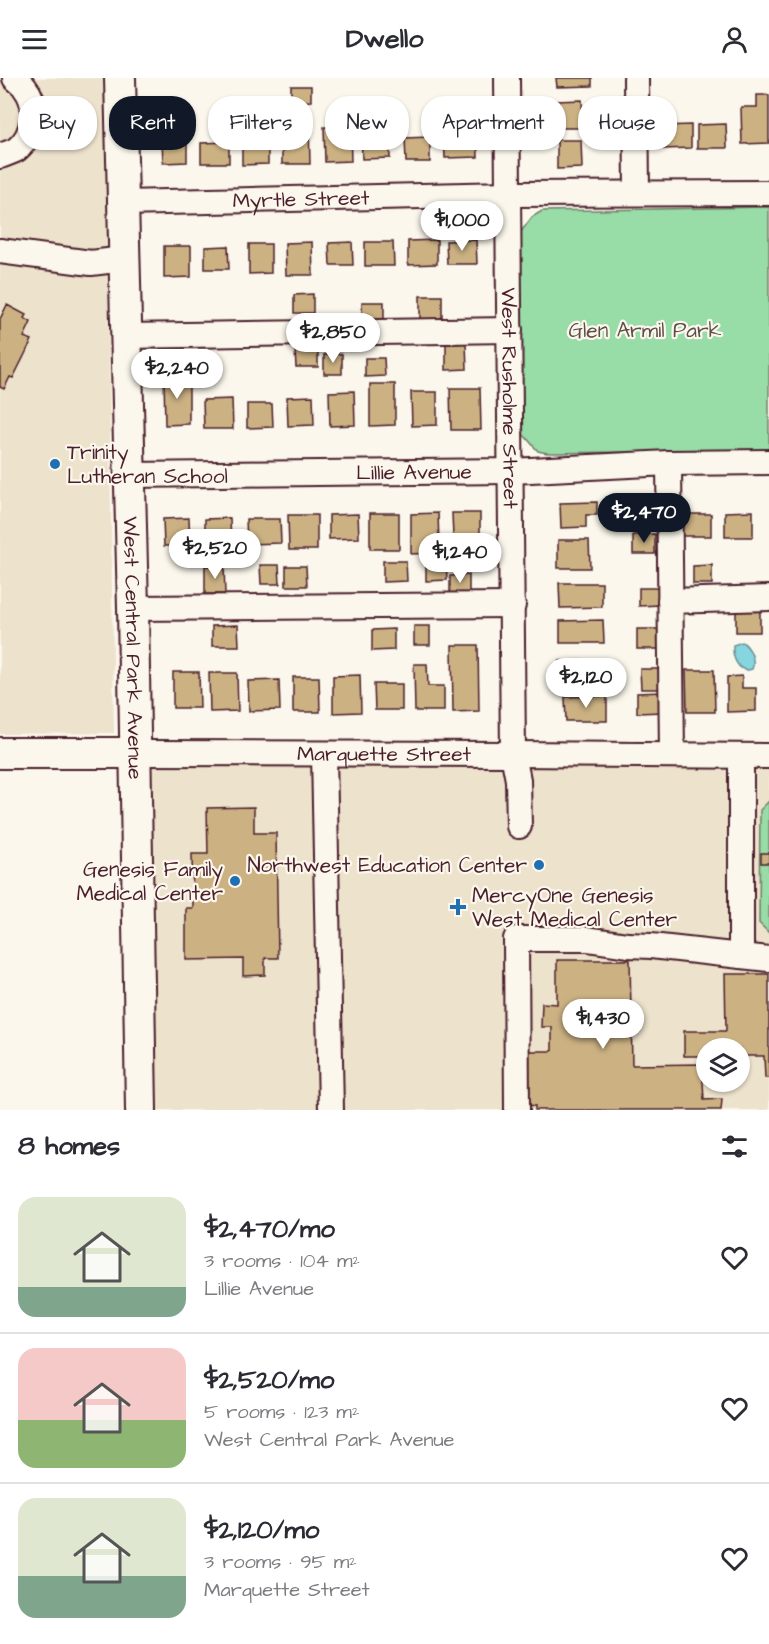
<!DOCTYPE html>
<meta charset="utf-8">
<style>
:root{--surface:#fff;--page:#f7f7f7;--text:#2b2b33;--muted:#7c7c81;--line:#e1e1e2;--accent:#111827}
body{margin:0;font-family:"Architects Daughter",sans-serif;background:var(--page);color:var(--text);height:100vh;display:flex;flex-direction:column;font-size:22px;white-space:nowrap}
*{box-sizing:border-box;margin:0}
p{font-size:20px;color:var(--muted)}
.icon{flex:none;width:33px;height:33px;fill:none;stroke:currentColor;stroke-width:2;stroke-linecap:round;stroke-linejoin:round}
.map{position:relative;height:1032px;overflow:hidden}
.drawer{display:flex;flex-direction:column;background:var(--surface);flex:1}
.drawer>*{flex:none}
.top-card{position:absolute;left:18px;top:18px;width:734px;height:54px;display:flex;gap:12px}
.fabs{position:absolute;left:696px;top:960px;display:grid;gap:12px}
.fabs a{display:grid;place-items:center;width:54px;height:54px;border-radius:50%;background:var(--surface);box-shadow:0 2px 4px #0004;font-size:30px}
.price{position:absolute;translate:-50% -51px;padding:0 14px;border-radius:21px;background:#fff;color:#222;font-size:20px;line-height:39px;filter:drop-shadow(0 2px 3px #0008)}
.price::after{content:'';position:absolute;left:50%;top:36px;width:18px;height:14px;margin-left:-9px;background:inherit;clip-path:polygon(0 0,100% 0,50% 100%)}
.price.current{background:var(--accent);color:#fff}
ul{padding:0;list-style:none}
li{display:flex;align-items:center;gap:18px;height:150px;padding:0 18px}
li+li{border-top:2px solid var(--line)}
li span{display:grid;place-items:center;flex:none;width:168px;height:120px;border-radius:18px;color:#555}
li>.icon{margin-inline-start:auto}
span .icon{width:72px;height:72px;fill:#fffc;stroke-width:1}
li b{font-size:26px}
h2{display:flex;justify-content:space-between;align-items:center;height:72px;padding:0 18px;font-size:26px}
.chip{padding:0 21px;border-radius:24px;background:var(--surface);box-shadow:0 2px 4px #0004;font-size:21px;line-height:54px}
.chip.current{background:var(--accent);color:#fff}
header{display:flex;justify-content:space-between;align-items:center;height:78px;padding:0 18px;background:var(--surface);font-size:27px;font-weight:800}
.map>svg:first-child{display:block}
.built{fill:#ede2cc;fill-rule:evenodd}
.green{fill:#98dca7;stroke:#717e69;stroke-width:1.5}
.water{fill:#85d6de;stroke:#6d8d96;stroke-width:1.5}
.building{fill:#ccb283;stroke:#4a1f2b;stroke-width:1.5}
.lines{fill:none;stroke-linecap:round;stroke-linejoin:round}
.minor-casing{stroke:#4a1f2b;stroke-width:28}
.major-casing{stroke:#4a1f2b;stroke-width:34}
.minor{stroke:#fbf7ec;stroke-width:24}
.major{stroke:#fbf7ec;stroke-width:30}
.poi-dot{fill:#1f6fb2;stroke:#fbf7ec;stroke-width:2}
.labels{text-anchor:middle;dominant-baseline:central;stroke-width:4.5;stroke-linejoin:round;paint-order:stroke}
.street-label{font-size:21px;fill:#4a1f2b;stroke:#fbf7ec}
.park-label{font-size:21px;fill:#5e4e4a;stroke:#fbf7ec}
.poi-label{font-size:21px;fill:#4a1f2b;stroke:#fbf7ec;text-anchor:start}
</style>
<header><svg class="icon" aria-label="menu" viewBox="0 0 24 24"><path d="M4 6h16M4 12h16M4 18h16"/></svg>Dwello<svg class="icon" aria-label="person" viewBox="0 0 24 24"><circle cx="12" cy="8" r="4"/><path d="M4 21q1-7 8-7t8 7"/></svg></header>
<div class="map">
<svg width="769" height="1032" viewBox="0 0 769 1032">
<rect width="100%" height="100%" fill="#fbf7ec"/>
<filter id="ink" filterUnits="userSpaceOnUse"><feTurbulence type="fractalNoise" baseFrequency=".0167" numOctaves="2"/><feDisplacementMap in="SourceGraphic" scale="12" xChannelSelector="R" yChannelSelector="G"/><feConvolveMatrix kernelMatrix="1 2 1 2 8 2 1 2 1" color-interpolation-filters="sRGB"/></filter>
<g filter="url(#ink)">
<path class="built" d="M0,0H105L114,655L0,656Z
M769,687V1032H151L144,688ZM706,970H740V1004H706Z"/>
<path class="green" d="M769,129V372L547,375L538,373L523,356L520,155L532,139L542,133Z
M769,723V855L759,845L760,732Z"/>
<path class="water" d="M742,564C750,569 756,583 752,591C738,596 732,579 733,567Z"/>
<path class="building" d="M556,0H592V8L557,9Z
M291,8H311V23L291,24Z
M757,17H769V65L742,66L741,29H757Z
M582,22L583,50H556V23Z
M368,41H389L390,80L362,81L361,51H368Z
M292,43H309L310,86H282V61H292Z
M726,46L727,70H697V47Z
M691,47V70L662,71V48Z
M324,49H350L351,83L325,84Z
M477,51L478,79L445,80L444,52Z
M253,53H268V86L242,87V64L253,63Z
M430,59V84H406L405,60Z
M162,62H187V84L163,85Z
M557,62H581L582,90L557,91Z
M229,64V85H201V65Z
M437,162V186L408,187V163Z
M476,162L477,186H447L446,163Z
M312,164L313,197H286L285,165Z
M352,164L353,187H330L329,165Z
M365,164H393L394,188H365Z
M249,166H271V195L249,196Z
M164,168H191V199L164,200Z
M228,168L229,191H205V169Z
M313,216V235H294V217Z
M420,218H442V244H420Z
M362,224H384V245L362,246Z
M7,227L26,237L24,240L31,244L24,259L32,262L13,300L10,299L4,311L0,309V241Z
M466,265L467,291L446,292V266Z
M318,271V289H296L295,272Z
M342,276V296H324V277Z
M365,280H384L385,298L365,299Z
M189,298V346L165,347L164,299Z
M370,306H395V347L370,348Z
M450,310H480L481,352H451Z
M354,313L355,347L330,348L329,314Z
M411,314H437V347L412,348Z
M313,318L314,347L288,348L287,319Z
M232,321L233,351H204L203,322Z
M247,326H272L273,349L247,350Z
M597,424V437H586V449L561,450L560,425Z
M753,433V459H725V434Z
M370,435H399V471H370Z
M438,435L439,466H432V475L411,476V436Z
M452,435H480V468L466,469V459H453Z
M358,436L359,460L329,461V437Z
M681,436H711V458H681Z
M288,437H317V472H289Z
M189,440L190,468H164L163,441Z
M230,440L231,469H205V441Z
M246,441H280L281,465L247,466Z
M655,456V476H633V457Z
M558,462H589L590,490H558Z
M426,480H446L447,502L426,503Z
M383,483H406L407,503L383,504Z
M260,487H279L280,506H261Z
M712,487V506H693V488Z
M205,488H224L225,516H205Z
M286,488H306L307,508H286Z
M469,497V515L450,516V498Z
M559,505H602V529L560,530Z
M639,510H659L660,527L639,528Z
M736,533H760V554H736Z
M603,542L604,565H560V543Z
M238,547L239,568H212V548Z
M414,548H430V567H414Z
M394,551V572L372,573V552Z
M637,551H661V571H637Z
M452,567H478L479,633L453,634Z
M599,582L600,609H561L560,583Z
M414,586H427L428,608H444V633H415Z
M640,591H661L662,611H641Z
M686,592H714L715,634H687Z
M173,594H199L200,630H173Z
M209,595H237L238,633L210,634Z
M360,597L361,634L333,635V598Z
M742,598V610H756V633L727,634V599Z
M293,599H319L320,634H293Z
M279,602L280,632L249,633L248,603Z
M374,606H402V632H375Z
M663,614V634L637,635V615Z
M607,618V643H566L565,619Z
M254,729V755H276L278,880H265V897L243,898V881L186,882V830H193L192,776H208L207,730Z
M761,775H769V785H761Z
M557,882H630L632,987L702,986L704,1022L722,1021L721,1032H535V1028L528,1027L527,973H552V949H541L542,925L557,926Z
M725,896H769V1000H765L764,978H740V970H706V978H684V953H726Z"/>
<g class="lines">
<g class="minor-casing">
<g id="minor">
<path id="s1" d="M507,0L513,676L518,702L519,748"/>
<path d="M636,0L637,115"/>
<path d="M0,78C5,76 13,74 17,71C34,57 39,27 25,10C23,6 18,3 15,0"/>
<path id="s2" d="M123,125L509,116L769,115"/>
<path d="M0,173L91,185L124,181"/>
<path d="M126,258L510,252"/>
<path d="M669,385L672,677"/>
<path id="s3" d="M129,397L511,393L669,385L769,384"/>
<path d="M670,523L769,520"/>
<path d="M133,530L513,527"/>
<path id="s4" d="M135,675L513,676L769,678"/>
<path d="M324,676L331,1032"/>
<path d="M741,878L769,881"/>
<path d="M517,1032L516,861H587L628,867L651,868L741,878V678"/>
</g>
</g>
<g class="major-casing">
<g id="major">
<path id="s5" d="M120,0L133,530L141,1032"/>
<path d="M0,675H135"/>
</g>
</g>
<use href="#minor" class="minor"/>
<use href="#major" class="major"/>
</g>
</g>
<g class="poi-dot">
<circle cx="55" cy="386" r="6"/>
<circle cx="539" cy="787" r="6"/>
<circle cx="235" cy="803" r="6"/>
<path d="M455 820h6v6h6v6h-6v6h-6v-6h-6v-6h6z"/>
</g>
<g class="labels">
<g class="street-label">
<text stroke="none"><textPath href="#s2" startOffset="178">Myrtle Street</textPath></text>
<text stroke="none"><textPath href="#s1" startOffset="320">West Rusholme Street</textPath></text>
<text stroke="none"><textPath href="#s3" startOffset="285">Lillie Avenue</textPath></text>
<text stroke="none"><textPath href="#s5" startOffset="570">West Central Park Avenue</textPath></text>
<text stroke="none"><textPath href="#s4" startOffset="249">Marquette Street</textPath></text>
</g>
<g class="park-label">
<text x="645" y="252">Glen Armil Park</text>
</g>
<g class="poi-label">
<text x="67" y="374">Trinity<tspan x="67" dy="24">Lutheran School</tspan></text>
<text x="527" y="787" text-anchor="end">Northwest Education Center</text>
<text x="223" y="791" text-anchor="end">Genesis Family<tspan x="223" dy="24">Medical Center</tspan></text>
<text x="472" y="817">MercyOne Genesis<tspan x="472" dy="24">West Medical Center</tspan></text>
</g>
</g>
</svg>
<div class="fabs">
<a><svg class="icon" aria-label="layers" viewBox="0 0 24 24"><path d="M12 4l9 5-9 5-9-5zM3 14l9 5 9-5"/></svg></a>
</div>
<b class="price" style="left:462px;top:174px">$1,000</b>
<b class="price" style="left:333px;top:286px">$2,850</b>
<b class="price" style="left:177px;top:322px">$2,240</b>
<b class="price current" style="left:644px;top:466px">$2,470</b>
<b class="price" style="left:215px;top:502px">$2,520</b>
<b class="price" style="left:460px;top:506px">$1,240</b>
<b class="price" style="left:586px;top:631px">$2,120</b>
<b class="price" style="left:603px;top:972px">$1,430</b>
<div class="top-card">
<a class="chip">Buy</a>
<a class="chip current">Rent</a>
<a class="chip">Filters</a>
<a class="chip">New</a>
<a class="chip">Apartment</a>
<a class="chip">House</a>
</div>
</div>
<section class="drawer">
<h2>8 homes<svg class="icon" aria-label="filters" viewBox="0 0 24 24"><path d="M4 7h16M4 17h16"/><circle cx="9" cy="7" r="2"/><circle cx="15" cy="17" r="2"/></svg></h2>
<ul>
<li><span style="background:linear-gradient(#dfe7d0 75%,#7fa58c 0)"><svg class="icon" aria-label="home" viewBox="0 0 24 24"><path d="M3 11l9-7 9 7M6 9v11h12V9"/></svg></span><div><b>$2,470/mo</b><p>3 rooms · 104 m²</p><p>Lillie Avenue</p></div><svg class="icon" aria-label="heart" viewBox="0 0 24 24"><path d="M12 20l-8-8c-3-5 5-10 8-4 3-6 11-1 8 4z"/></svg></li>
<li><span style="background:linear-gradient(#f6c9c9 60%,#8fb573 0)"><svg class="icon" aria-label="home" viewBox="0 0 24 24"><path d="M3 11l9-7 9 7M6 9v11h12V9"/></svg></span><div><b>$2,520/mo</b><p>5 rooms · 123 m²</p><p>West Central Park Avenue</p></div><svg class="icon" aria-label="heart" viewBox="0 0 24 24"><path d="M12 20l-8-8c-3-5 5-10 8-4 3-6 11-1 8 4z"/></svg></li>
<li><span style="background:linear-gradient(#dfe7d0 65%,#7fa58c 0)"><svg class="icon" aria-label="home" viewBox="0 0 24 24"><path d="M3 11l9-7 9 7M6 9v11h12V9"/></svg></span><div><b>$2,120/mo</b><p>3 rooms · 95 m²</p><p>Marquette Street</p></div><svg class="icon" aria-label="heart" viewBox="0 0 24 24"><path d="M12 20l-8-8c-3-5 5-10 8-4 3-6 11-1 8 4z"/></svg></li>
</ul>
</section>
